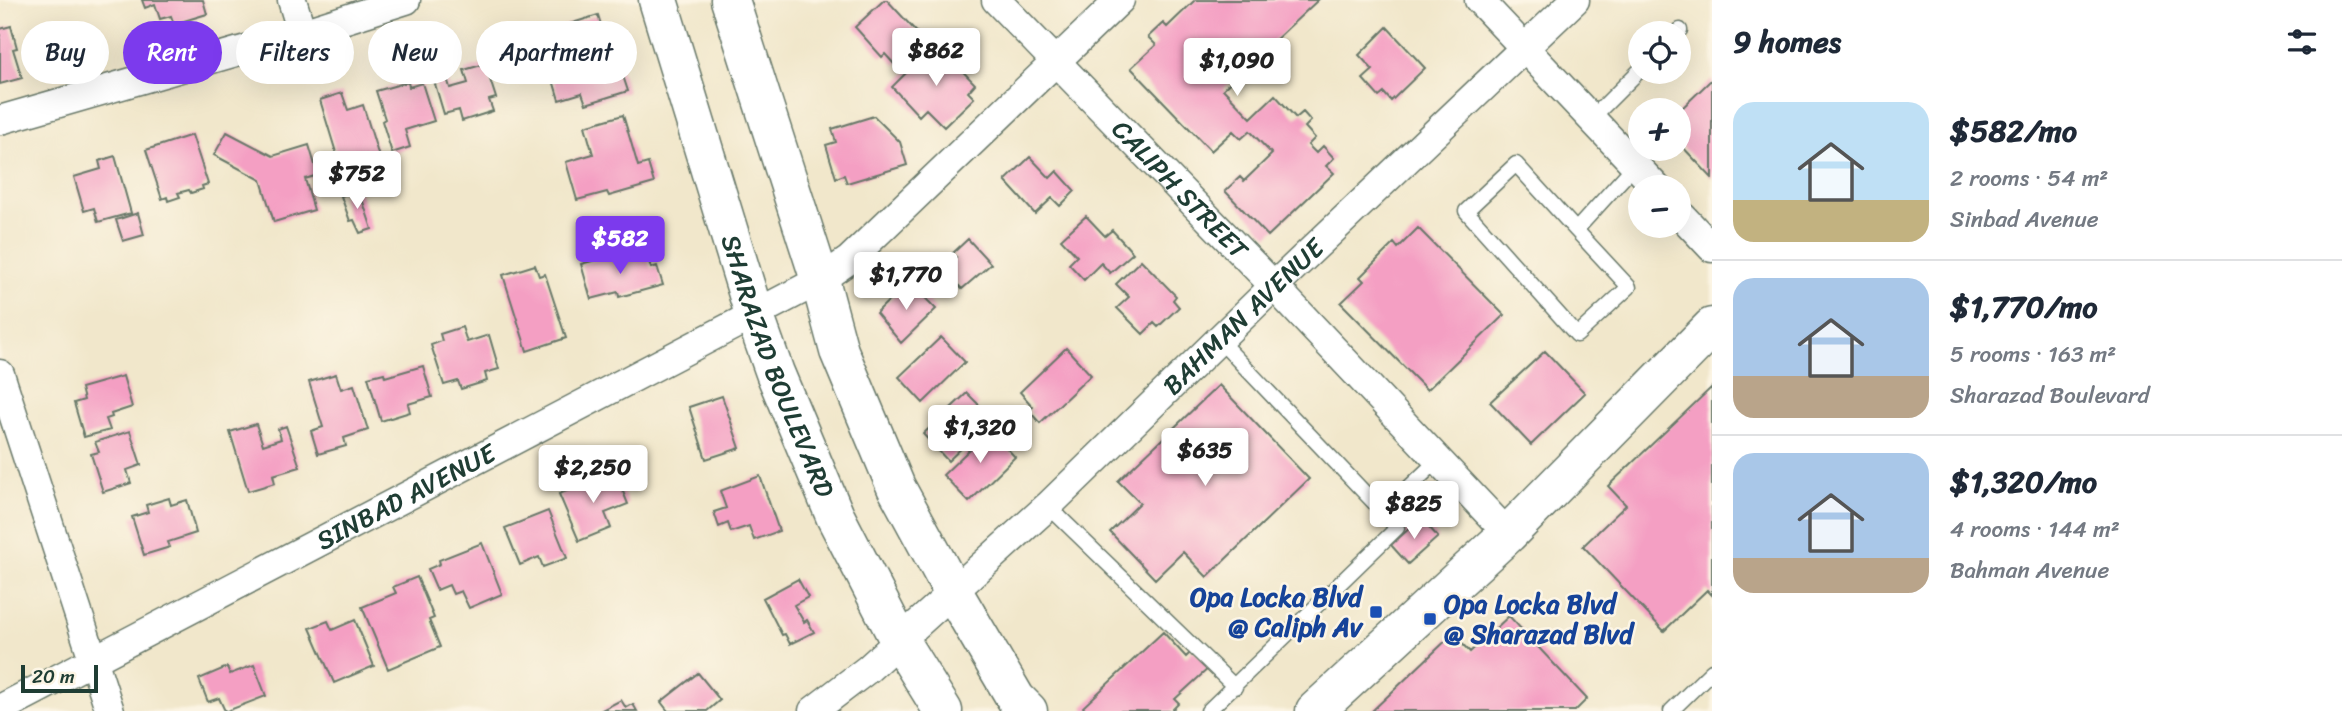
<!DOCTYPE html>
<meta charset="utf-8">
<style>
:root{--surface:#fff;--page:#f2f2f3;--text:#1f2937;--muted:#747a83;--line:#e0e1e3;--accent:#7c3aed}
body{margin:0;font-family:Sriracha,sans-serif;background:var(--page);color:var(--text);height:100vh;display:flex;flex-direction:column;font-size:26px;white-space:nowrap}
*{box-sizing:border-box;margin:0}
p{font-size:23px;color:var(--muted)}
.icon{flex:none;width:38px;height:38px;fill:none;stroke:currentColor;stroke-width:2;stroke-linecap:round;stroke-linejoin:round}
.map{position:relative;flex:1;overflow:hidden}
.drawer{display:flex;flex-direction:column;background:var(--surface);width:630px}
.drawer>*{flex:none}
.guide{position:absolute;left:21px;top:21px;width:665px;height:63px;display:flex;gap:14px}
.tools{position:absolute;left:1628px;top:21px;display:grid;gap:14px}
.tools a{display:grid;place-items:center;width:63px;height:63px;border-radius:50%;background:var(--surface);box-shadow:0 7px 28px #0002;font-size:35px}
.scale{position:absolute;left:21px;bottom:18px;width:77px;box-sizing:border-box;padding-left:7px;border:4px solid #1f3d34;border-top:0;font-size:19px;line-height:24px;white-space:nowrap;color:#1f3d34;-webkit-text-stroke:5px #fcf5e5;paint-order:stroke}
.price{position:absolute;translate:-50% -60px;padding:0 16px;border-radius:7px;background:#fff;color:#222;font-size:23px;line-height:46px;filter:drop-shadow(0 2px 4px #0008)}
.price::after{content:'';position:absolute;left:50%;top:42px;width:21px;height:16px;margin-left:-10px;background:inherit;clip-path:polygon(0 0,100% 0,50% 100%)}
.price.on{background:var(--accent);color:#fff}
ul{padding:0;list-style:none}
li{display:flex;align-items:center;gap:21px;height:175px;padding:0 21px}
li+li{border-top:2px solid var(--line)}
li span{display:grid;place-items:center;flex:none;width:196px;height:140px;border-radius:21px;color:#555}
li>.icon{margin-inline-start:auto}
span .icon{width:84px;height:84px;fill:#fffc;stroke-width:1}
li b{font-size:30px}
h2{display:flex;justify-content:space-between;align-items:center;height:84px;padding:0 21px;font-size:30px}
.pill{padding:0 24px;border-radius:32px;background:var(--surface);box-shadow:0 7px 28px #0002;font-size:24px;line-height:63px}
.pill.on{background:var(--accent);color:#fff}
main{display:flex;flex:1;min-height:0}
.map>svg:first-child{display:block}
.building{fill:#f49fc3}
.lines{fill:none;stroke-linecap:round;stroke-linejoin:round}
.lane-casing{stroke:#687869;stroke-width:17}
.street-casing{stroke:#687869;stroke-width:31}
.secondary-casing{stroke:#687869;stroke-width:41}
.lane{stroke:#fff;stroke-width:14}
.street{stroke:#fff;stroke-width:28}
.secondary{stroke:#fff;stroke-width:38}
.transit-dot{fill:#1a4fb4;stroke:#fcf5e5;stroke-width:2.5}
.labels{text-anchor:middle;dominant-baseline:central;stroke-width:5;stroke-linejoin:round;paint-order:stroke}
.street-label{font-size:26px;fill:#1f3d34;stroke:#fcf5e5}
.transit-label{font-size:26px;font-weight:bold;fill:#164399;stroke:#fcf5e5;text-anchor:end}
</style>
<main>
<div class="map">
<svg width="1712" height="711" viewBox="0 0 1712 711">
<rect width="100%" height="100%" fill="#fcf5e5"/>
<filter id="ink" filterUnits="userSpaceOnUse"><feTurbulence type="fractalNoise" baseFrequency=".0143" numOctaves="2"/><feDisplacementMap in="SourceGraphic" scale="14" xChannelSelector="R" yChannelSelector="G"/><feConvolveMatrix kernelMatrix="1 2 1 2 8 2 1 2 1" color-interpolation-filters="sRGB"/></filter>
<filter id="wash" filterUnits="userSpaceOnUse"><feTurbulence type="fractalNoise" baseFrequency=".00686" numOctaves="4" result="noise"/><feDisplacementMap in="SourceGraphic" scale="28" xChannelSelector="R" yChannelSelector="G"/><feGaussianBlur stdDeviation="1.57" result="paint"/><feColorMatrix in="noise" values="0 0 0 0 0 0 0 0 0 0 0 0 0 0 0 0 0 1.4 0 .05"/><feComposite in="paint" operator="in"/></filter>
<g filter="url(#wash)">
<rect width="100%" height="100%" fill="#f1e7cb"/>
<g id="blocks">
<path class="building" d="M142,0H203L207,14L174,24L171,16L160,19L155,4L145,8Z
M884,0H887L923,39L895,65L885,54L882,57L855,27Z
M1195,0H1318L1223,89L1251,118L1275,95L1296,118L1303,112L1311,121L1305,127L1315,138L1308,145L1316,153L1323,146L1334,158L1326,166L1334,173L1268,236L1225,191L1240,177L1244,181L1272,154L1250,131L1241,139L1233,131L1211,151L1131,68L1156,45L1148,37L1163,23L1167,27Z
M598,15L612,60L617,58L628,91L586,104L582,93L559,100L550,70L574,63L563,26Z
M11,26L17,48L13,49L22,78L0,84V29Z
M1387,27L1425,68L1391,101L1384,93L1379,97L1363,79L1373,70L1359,55Z
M930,49L942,61L947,55L975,84L968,92L974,98L944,127L926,109L919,116L892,87Z
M485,64L496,98L489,100L493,111L462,121L459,110L444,114L432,74L445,71L450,88L468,83L464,70Z
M1712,79V178L1678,142V112Z
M408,82L409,87L422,83L434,121L405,130L410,147L392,153L382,121L385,119L376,91Z
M342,93L348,110L363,105L379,157L341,169L320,100Z
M623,115L638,166L648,163L654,183L609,196L607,192L577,200L566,162L593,154L585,126Z
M874,116L900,142L907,165L847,183L844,175L836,178L826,145L836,142L832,129Z
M227,132L273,156L309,145L318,175L305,179L314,210L274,222L261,180L214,155Z
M192,135L208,184L202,186L203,189L191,193L189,190L178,193L180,197L168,201L167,197L162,199L146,150Z
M115,156L131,213L98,222L94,208L84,211L74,177L101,169L99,161Z
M1030,157L1050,178L1057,171L1075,191L1060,206L1052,198L1035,214L1005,181Z
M359,190L372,229L360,233L354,220L350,221L341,196Z
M138,213L144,235L123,241L116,220Z
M1086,216L1105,236L1112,230L1133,253L1110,273L1101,263L1084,280L1069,264L1077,256L1061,239Z
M1418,228L1504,315L1427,390L1341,303L1364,281L1360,277L1394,243L1398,248Z
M968,239L991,264L962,289L943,269L956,257L952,254Z
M624,252L627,261L647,255L651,268L657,266L663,285L619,297L618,292L591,299L581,264Z
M1141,260L1176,296L1173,300L1179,307L1158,327L1154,323L1143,334L1117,308L1129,297L1116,284Z
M535,265L539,276L545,274L566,338L527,351L503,275Z
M909,281L936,309L901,343L876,313Z
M462,327L467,342L489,335L499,369L485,373L487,381L461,389L458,381L444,385L431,345L442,341L440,334Z
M941,337L965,362L923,403L899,377Z
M1066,348L1091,375L1040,423L1029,411L1033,407L1020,392Z
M1545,351L1585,393L1531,445L1490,402Z
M423,366L432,397L408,404L410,412L381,421L368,377L384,373L385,377Z
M336,374L341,389L354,385L368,430L344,438L346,446L318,454L311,431L323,427L309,382Z
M123,376L132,407L111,414L112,417L106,419L110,430L84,437L74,403L84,400L81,388Z
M1219,385L1309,479L1207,577L1183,552L1155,579L1110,532L1140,503L1118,481Z
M1712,387V595L1707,590L1664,631L1583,546L1626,505L1608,486Z
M967,393L979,405L975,408L988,423L948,461L923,434Z
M722,396L740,448L706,459L689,407Z
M256,424L263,445L281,439L278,429L286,426L300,467L273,475L275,483L248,491L230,432Z
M994,426L1005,438L1001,442L1015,457L969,502L943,475Z
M130,431L141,465L127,470L131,483L103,492L91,454L99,452L95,442Z
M615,472L628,504L605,513L611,528L579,541L559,494Z
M760,476L779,531L754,540L749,526L731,532L728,523L719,527L714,512L726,508L720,491Z
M169,498L171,505L187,500L196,533L168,542L170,547L144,555L132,517L148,512L146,505Z
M548,511L567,558L543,567L539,557L520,565L505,528Z
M1421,518L1438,537L1408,564L1391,545Z
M482,543L502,594L469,608L461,591L453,594L449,585L437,590L428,569L440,564L439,560Z
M417,577L434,618L429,620L440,647L388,669L362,607L396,593L393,587Z
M798,579L808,597L794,605L804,622L807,620L814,632L790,644L785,634L782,635L763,598Z
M1509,616L1587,699L1575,711H1372L1453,634L1470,652Z
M355,620L374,666L334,683L310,628L328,621L332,630Z
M1163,632L1186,657L1193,650L1210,667L1175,699L1179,703L1171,711H1086L1083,707Z
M254,665L266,696L227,711H225L219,698L208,702L199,679L227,667L230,674Z
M698,673L720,700L707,711H668L661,702Z
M621,700L626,708L633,704L637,711H600Z"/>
</g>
</g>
<g filter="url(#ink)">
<use href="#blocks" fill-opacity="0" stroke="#687869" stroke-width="2"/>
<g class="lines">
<g class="lane-casing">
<path id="lane" d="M1676,33L1680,30
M1592,118L1640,70
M1576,230L1629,287L1577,335L1466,211L1516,164L1576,230L1635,165
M1219,340L1383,512L1438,460
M1048,506L1235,687
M1208,711L1397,528L1383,512
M1671,711L1712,671"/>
</g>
<g class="street-casing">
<g id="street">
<path d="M292,0L302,33"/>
<path id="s1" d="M996,0L1274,286L1508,534"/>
<path d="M1479,0L1656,187"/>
<path d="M0,120L302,33L406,0"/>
<path d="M1678,212L1712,248"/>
<path d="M0,374L110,711"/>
<path id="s2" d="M0,709L820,280L849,260L1120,0"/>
<path id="s3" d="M813,711L868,669L1048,506L1274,286L1575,0"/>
</g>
</g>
<g class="secondary-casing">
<g id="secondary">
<path id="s4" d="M658,0L754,314L775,373L835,516L899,640L943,711"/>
<path d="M730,0L820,280L839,351L896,487L952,590L1016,699L1028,711"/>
<path d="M1315,711L1508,534L1712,327"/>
</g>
</g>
<use href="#lane" class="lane"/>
<use href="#street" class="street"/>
<use href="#secondary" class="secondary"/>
</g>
</g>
<g class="transit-dot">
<rect x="1369" y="605" width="14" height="14" rx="3.5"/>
<rect x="1423" y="612" width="14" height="14" rx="3.5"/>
</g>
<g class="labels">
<g class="street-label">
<text stroke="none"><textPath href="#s1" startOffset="264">CALIPH STREET</textPath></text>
<text stroke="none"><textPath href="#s3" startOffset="584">BAHMAN AVENUE</textPath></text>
<text stroke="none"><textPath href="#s4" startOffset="385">SHARAZAD BOULEVARD</textPath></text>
<text stroke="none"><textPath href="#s2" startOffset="458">SINBAD AVENUE</textPath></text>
</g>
<g class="transit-label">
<text x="1362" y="597">Opa Locka Blvd<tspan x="1362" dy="30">@ Caliph Av</tspan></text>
<text x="1444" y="604" text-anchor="start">Opa Locka Blvd<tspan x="1444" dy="30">@ Sharazad Blvd</tspan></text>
</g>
</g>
</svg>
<div class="tools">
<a><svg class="icon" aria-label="locate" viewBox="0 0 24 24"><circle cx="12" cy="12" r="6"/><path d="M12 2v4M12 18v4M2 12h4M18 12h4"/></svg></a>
<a>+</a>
<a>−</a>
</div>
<div class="scale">20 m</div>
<b class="price" style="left:936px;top:88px">$862</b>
<b class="price" style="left:1237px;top:98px">$1,090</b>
<b class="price" style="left:357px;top:211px">$752</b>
<b class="price on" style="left:620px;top:276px">$582</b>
<b class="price" style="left:906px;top:312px">$1,770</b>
<b class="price" style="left:980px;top:465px">$1,320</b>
<b class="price" style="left:1205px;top:488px">$635</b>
<b class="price" style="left:593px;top:505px">$2,250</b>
<b class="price" style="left:1414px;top:541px">$825</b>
<div class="guide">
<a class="pill">Buy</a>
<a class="pill on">Rent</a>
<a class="pill">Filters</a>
<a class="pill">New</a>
<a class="pill">Apartment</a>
</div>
</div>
<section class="drawer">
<h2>9 homes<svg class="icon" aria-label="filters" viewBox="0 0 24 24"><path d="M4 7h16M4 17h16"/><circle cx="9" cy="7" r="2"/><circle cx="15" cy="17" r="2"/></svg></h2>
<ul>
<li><span style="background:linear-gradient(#bfe0f5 70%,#c2b280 0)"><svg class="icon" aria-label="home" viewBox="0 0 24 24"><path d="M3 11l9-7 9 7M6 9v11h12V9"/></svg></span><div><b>$582/mo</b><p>2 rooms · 54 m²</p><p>Sinbad Avenue</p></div></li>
<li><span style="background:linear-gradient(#a9c7e8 70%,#b9a48a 0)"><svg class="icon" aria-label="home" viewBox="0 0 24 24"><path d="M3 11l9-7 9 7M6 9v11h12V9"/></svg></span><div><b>$1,770/mo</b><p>5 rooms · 163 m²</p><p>Sharazad Boulevard</p></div></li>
<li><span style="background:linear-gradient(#a9c7e8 75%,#b9a48a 0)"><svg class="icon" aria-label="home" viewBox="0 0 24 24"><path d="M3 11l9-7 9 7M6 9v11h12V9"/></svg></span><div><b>$1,320/mo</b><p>4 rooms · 144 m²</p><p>Bahman Avenue</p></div></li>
</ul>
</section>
</main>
